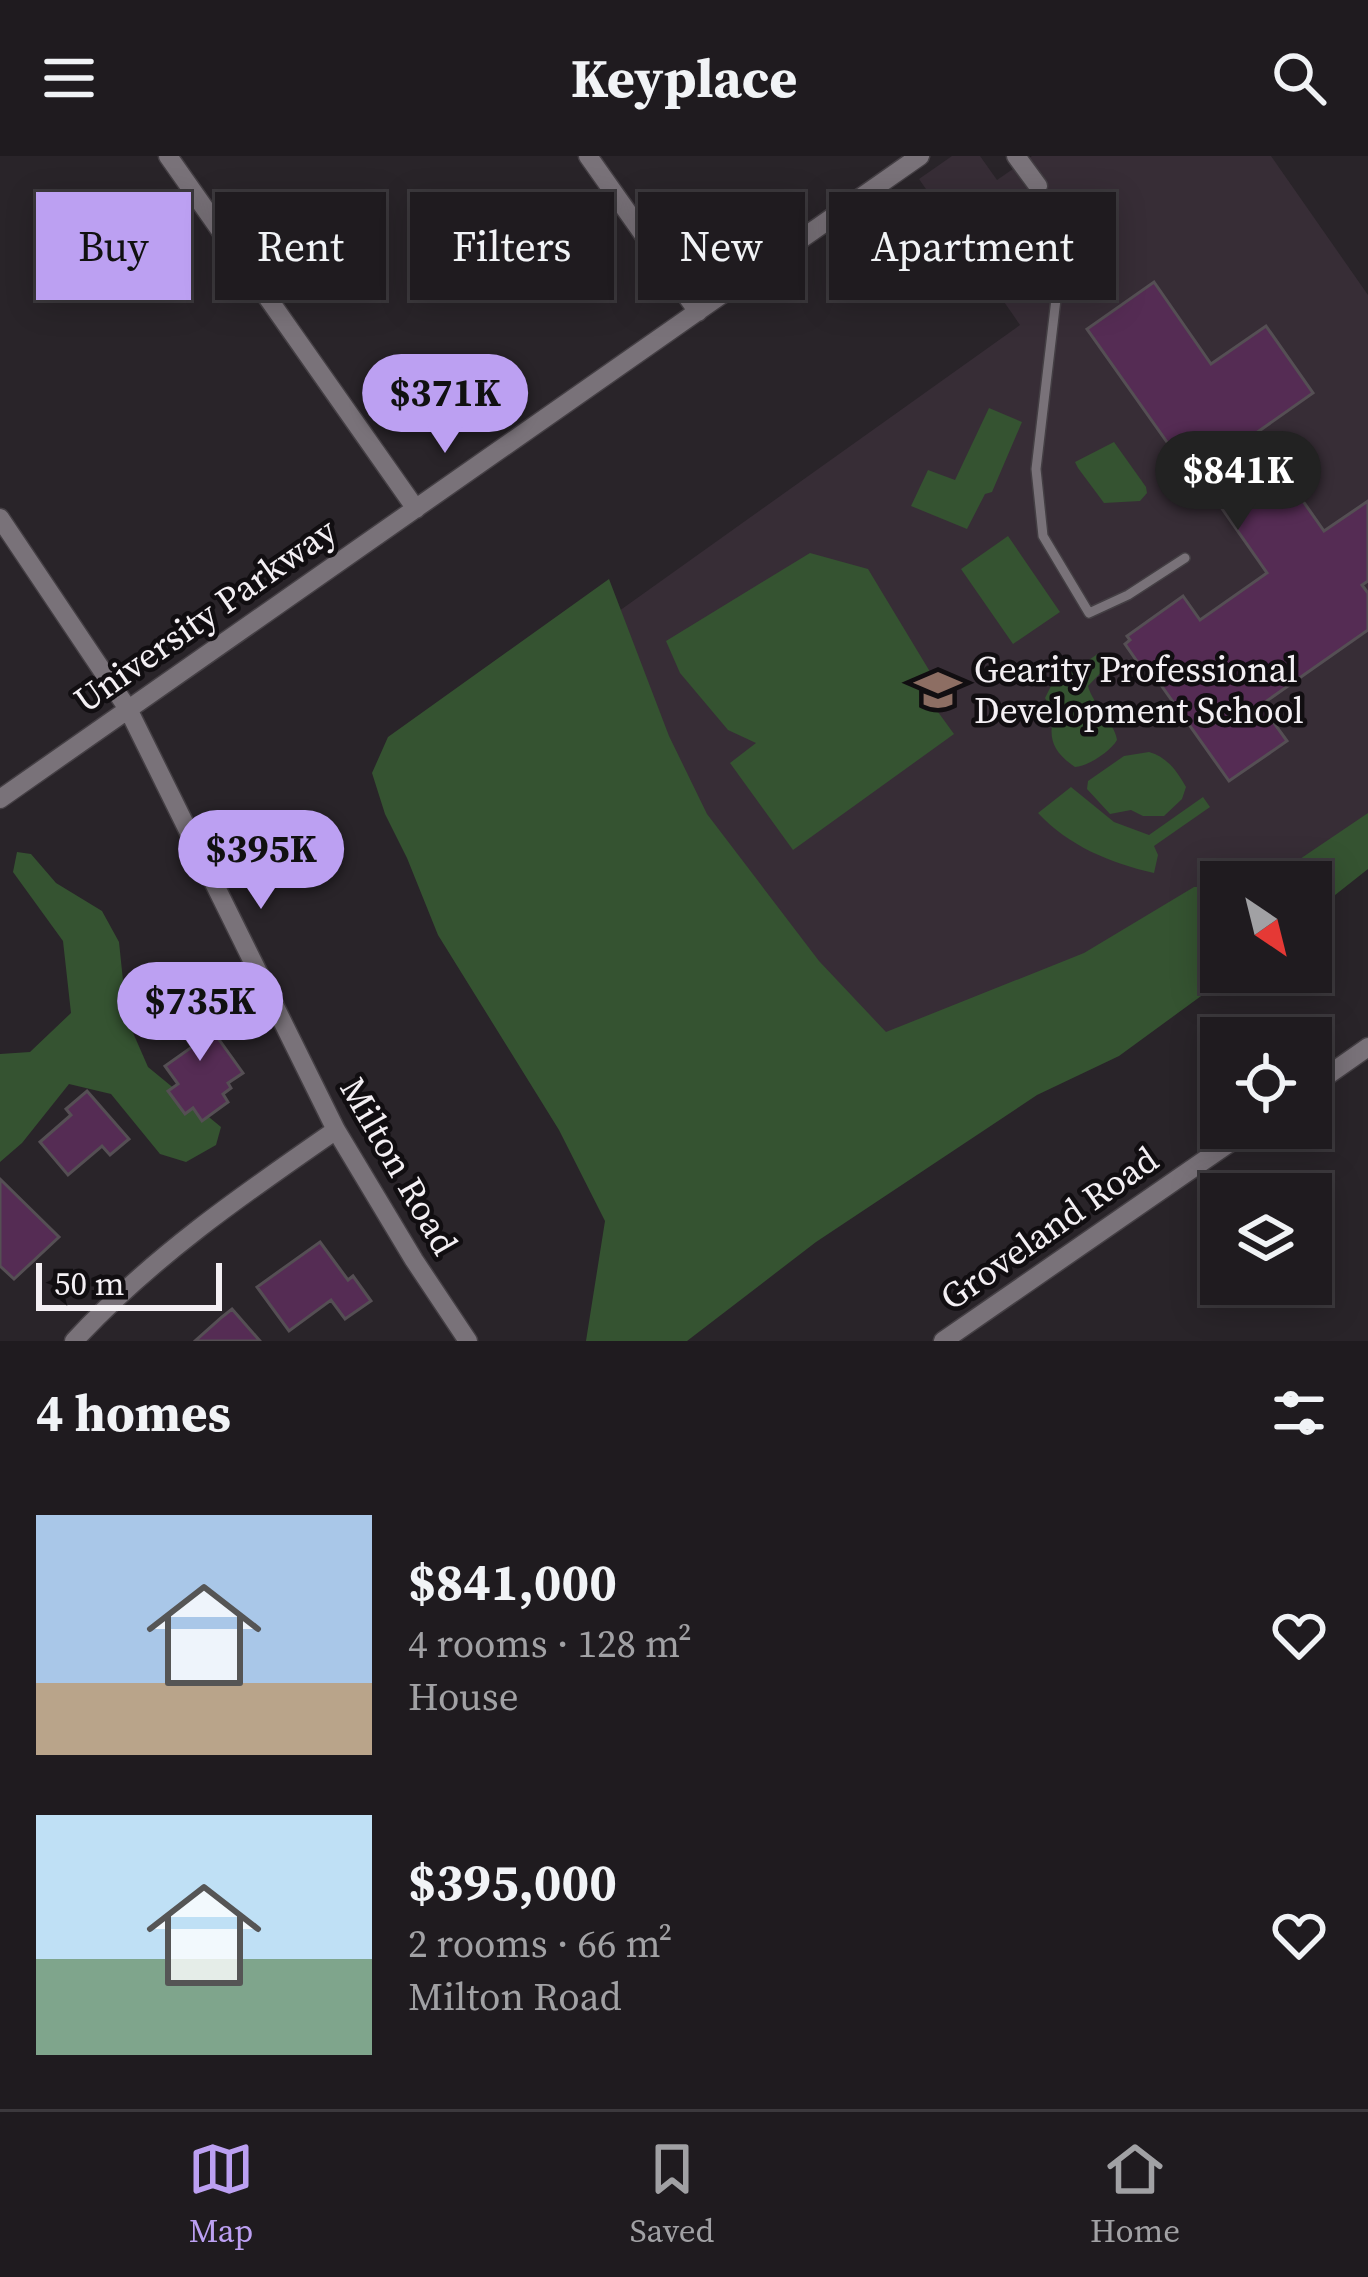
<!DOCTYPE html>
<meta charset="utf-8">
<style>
:root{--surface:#1f1b1f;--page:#2c282c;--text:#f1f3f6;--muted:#a1a1a4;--line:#3c393d;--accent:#bca0f2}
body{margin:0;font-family:"Source Serif 4",serif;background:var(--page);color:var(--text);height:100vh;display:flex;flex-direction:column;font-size:45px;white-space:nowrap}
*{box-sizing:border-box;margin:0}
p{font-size:39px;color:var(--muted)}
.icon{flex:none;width:66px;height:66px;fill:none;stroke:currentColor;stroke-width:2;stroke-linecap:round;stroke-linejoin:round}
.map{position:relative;height:1185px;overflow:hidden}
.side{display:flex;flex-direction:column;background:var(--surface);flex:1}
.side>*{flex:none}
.hud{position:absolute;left:36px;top:36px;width:1296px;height:108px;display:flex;gap:24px}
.needle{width:78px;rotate:145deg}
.fabs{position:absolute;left:1200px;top:705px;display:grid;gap:24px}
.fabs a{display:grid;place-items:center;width:132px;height:132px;border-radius:0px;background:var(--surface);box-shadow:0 6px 30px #0003,0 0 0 3px var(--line);font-size:60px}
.scale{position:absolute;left:36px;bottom:30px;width:186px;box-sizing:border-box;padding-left:12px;border:6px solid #f3eff3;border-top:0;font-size:33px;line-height:42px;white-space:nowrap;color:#f3eff3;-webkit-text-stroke:9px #110e11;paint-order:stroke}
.price{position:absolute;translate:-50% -102px;padding:0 27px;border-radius:42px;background:var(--accent);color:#111;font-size:39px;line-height:78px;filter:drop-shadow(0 3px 6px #0008)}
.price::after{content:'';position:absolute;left:50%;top:72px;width:36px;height:27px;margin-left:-18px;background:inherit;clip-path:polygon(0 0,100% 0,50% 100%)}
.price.selected{background:#222;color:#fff}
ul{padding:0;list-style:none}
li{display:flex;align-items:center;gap:36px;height:300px;padding:0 36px}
li span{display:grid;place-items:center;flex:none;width:336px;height:240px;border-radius:0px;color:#555}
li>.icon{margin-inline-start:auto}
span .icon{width:144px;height:144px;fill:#fffc;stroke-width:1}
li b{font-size:51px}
h2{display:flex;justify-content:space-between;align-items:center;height:144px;padding:0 36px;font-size:51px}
.pill{padding:0 42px;border-radius:0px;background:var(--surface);box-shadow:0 6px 30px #0003,0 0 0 3px var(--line);font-size:42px;line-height:108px}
.pill.selected{background:var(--accent);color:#111}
header{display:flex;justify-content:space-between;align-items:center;height:156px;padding:0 36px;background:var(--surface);font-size:54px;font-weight:700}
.menu{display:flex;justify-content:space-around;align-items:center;height:168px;border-top:3px solid var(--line);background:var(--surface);font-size:33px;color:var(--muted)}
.menu a{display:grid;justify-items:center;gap:6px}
.menu .selected{color:var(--accent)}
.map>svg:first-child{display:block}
.built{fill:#372d36}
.green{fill:#355331}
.building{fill:#552c54;stroke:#554f54;stroke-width:3}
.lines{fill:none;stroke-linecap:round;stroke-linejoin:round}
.lane-casing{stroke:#443f44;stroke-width:12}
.street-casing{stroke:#443f44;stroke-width:21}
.lane{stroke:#797279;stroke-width:9}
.street{stroke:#797279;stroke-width:18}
.labels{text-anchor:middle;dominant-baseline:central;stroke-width:9;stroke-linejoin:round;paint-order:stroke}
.street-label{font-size:36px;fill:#f3eff3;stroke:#110e11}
.poi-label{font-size:36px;fill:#f3eff3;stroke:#110e11;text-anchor:start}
</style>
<header><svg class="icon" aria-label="menu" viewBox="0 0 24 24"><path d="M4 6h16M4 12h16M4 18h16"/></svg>Keyplace<svg class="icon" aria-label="search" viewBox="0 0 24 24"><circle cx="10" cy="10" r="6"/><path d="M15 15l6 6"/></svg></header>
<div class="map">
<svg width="1368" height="1185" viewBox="0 0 1368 1185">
<rect width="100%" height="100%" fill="#292429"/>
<path class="built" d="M952,0H980L997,24L1032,0H1271L1368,139V671L1290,726H1221V775L701,1143L396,614L1020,169L919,23Z"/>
<path class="green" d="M989,252L1022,266L992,336L985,338L967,373L911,350L928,314L955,324Z
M1114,286L1146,331L1147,337L1140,345L1104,347L1078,312L1075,306Z
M1008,380L1060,456L1013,488L961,413Z
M810,397L868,413L935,524L925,538L954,578L793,694L730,607L756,587L728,574L680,517L666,485Z
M609,423L669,580L707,658L819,805L886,876L1084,797L1194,731L1221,730V816H1234L1119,900L1037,939L816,1086L687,1185H586L605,1065L559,974L438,779L407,702L385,658L372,617L388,581Z
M1099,497L1109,508L1088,530C1094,551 1115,567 1117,584C1110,596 1088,610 1075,611C1052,595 1048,582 1054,558L1045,542L1051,530Z
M1149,596C1167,601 1177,615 1186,631L1182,643L1164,660H1143L1131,654L1110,658L1087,633L1088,625L1124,600Z
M1071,631L1114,666L1149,679L1203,641L1210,651L1154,690L1158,699L1154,717C1110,707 1069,690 1038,657Z
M1368,657V713L1311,758V726H1266Z
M17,696L31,698L56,727L102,755L119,786L127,863L148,911L221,971L216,989L186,1006L160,998L111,938L69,928L22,987L0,1006V898L30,896L71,857L63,785L13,716Z"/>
<path class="building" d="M1154,126L1211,208L1266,170L1313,237L1232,294L1248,318L1272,301L1324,375L1368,345V425L1362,429L1368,437V474L1261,549L1287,585L1229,625L1146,508L1141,511L1125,488L1130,484L1127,480L1183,440L1200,464L1267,417L1216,344L1219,341L1212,331L1203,337L1087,173Z
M187,839L243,917L228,927L231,932L223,938L228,946L202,965L193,952L185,958L168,935L178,928L165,910L192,891L166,854Z
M87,935L129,983L110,999L102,990L68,1019L40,986L71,959L66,953Z
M0,1023L59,1081L14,1123L0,1110Z
M320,1086L348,1124L353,1120L371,1145L345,1163L331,1144L289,1175L257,1131Z
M232,1153L260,1185H195L222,1161Z"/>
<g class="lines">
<g class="lane-casing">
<path id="lane" d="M1058,126L1036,313L1043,380L1089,457L1128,439L1185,402"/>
</g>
<g class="street-casing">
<path id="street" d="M168,0L416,353
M588,0L698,156
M1016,0L1038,30
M0,362L128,553L336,974L414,1104L468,1185
M0,643L920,0
M1311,931L1368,891
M74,1185C152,1101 242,1039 336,974
M943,1185L1251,972"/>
</g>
<use href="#lane" class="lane"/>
<use href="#street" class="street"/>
</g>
<defs>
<g id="school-bare" transform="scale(3.6)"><path d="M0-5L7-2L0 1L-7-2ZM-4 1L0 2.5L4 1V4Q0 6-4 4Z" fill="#8d6e63" stroke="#110e11" stroke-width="2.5" paint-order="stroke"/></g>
</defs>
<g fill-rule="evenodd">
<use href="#school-bare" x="938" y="534"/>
</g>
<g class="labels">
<g class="street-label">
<text transform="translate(205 459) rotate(-35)">University Parkway</text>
<text transform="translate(399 1010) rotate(60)">Milton Road</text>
<text transform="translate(1049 1072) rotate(-35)">Groveland Road</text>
</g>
<g class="poi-label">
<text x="974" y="513">Gearity Professional<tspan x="974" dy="41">Development School</tspan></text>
</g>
</g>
</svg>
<div class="fabs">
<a><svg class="needle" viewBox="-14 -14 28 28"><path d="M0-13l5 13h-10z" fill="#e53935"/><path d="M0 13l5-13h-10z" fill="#a1a1a4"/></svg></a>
<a><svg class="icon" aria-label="locate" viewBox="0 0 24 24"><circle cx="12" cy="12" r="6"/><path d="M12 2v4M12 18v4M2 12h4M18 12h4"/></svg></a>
<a><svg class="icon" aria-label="layers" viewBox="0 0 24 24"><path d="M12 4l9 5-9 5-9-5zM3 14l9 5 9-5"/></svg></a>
</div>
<div class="scale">50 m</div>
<b class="price" style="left:445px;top:300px">$371K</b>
<b class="price selected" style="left:1238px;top:377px">$841K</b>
<b class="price" style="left:261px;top:756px">$395K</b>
<b class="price" style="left:200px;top:908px">$735K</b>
<div class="hud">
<a class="pill selected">Buy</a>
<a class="pill">Rent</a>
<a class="pill">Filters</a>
<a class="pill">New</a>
<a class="pill">Apartment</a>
</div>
</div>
<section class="side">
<h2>4 homes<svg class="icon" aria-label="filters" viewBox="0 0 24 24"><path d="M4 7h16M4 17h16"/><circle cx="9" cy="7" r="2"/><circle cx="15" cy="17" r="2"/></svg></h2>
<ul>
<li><span style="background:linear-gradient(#a9c7e8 70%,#b9a48a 0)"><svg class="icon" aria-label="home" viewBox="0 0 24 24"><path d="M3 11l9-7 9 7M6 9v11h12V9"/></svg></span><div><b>$841,000</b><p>4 rooms · 128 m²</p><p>House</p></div><svg class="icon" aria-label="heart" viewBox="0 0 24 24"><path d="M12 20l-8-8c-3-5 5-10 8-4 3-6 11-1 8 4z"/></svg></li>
<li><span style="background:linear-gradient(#bfe0f5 60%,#7fa58c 0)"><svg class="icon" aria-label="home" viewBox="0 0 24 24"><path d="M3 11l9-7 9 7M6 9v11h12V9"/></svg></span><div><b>$395,000</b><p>2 rooms · 66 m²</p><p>Milton Road</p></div><svg class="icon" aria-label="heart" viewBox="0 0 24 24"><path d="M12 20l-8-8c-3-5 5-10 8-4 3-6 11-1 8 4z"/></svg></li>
</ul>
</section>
<nav class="menu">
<a class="selected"><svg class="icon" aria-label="map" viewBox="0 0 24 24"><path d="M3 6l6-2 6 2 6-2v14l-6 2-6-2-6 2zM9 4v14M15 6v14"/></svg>Map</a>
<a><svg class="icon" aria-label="saved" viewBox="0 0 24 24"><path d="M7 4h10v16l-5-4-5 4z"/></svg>Saved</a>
<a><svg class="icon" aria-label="home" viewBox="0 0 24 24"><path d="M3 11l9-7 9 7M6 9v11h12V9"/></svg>Home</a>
</nav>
